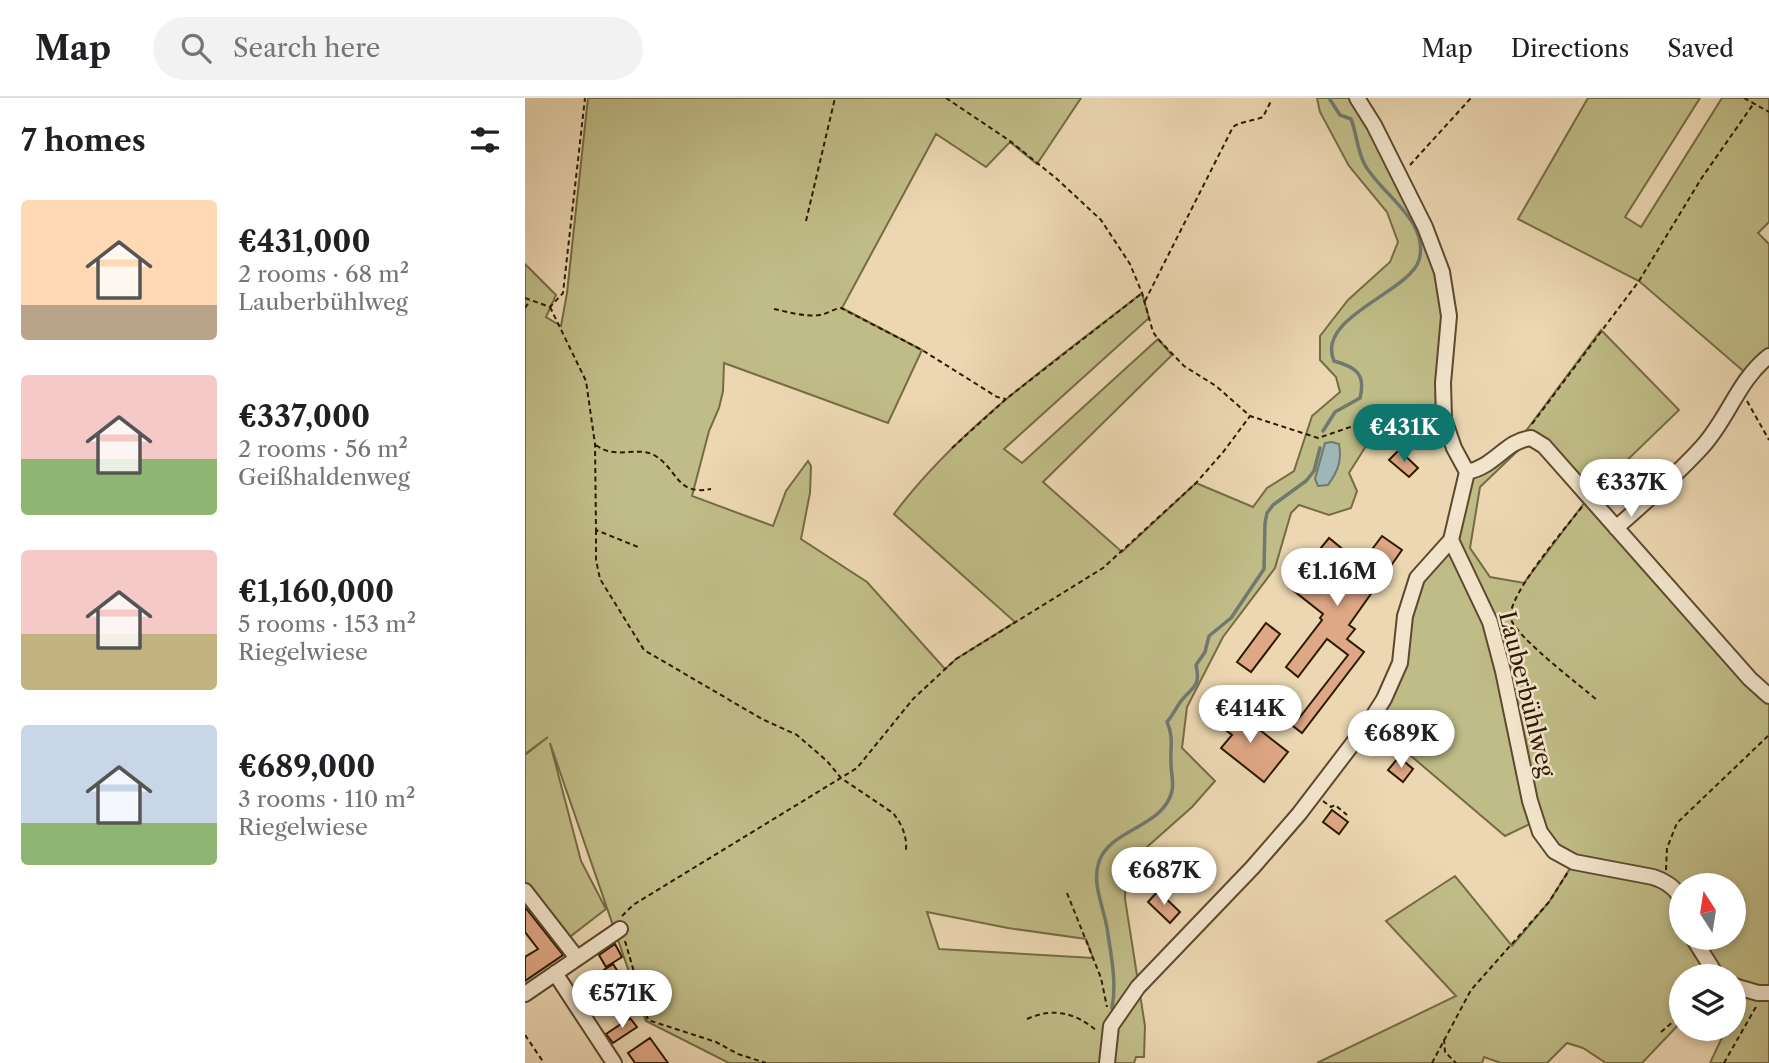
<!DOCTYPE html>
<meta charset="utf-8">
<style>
:root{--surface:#fff;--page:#f2f2f2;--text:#202124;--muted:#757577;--line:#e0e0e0;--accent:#0f766e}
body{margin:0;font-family:"Libre Caslon Text",serif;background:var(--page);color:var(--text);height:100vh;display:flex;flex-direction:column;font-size:26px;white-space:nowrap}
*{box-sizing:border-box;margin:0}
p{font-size:23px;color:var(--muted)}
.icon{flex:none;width:38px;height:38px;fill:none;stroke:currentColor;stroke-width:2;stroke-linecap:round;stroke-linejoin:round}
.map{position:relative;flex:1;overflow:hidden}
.panel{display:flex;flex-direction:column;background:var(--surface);width:525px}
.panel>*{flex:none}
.needle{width:46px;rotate:348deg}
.tools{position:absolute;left:1144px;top:775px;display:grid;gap:14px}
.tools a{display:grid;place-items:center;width:77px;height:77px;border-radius:50%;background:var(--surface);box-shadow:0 4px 10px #0003;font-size:35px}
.price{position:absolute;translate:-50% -60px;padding:0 16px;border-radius:24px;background:#fff;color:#222;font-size:23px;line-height:46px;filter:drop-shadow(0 2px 4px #0008)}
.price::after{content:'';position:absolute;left:50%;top:42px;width:21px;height:16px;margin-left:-10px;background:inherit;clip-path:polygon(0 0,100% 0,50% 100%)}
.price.on{background:var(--accent);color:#fff}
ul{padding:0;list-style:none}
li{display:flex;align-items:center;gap:21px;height:175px;padding:0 21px}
li span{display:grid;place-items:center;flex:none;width:196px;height:140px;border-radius:7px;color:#555}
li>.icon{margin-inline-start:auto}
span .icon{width:84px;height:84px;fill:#fffc;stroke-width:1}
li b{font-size:30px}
h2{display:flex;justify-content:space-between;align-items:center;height:84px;padding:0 21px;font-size:30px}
header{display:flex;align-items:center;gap:42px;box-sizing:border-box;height:98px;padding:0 35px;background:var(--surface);border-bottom:2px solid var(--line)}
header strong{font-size:33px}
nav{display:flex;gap:38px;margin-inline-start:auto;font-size:24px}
.search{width:490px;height:63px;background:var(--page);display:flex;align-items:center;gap:18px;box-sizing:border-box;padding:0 24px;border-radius:38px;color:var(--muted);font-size:26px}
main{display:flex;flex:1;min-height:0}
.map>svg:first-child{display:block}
.green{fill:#c0bc87;stroke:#766b44;stroke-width:2;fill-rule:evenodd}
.water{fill:#9fb6b8;stroke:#71786f;stroke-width:2}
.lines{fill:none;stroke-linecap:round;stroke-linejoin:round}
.stream{stroke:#71786f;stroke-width:3.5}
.building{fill:#dea785;stroke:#2d1a02;stroke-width:2}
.minor-casing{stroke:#5d492e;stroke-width:18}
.path{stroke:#2d1a02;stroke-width:2;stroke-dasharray:5 3.5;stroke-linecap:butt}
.minor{stroke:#f3e5cd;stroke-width:14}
.labels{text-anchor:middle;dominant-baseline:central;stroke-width:5;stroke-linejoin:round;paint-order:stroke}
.street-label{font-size:23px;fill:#2d1a02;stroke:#f3e5cd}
</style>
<header>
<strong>Map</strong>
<div class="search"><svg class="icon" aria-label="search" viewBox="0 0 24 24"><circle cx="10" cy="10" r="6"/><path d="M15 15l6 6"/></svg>Search here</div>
<nav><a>Map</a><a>Directions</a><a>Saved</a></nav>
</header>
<main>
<section class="panel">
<h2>7 homes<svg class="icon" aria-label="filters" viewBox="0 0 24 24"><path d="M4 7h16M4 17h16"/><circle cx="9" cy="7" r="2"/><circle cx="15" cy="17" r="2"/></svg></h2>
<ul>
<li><span style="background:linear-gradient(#ffd9b3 75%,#b9a48a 0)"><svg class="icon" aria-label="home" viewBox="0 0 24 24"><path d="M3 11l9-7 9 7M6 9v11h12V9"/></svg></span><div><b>€431,000</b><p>2 rooms · 68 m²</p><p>Lauberbühlweg</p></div></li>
<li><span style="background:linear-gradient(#f6c9c9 60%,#8fb573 0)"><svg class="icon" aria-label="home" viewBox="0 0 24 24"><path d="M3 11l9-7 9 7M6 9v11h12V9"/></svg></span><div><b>€337,000</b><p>2 rooms · 56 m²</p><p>Geißhaldenweg</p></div></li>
<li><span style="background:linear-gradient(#f6c9c9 60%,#c2b280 0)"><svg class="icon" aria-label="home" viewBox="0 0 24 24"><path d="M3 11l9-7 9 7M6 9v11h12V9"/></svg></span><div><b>€1,160,000</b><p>5 rooms · 153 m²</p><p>Riegelwiese</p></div></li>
<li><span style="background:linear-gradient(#c9d6e8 70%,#8fb573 0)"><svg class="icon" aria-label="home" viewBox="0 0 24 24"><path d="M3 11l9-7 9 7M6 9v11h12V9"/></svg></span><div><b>€689,000</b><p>3 rooms · 110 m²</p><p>Riegelwiese</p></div></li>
</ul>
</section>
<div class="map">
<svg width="1244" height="965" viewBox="0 0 1244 965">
<rect width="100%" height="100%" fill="#ecd7b2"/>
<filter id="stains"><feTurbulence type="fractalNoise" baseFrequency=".00286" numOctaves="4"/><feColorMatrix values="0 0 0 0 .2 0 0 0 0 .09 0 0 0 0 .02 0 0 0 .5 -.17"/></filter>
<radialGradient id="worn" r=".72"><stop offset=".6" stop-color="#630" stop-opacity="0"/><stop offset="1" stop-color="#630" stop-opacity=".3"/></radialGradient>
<path class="green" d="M63,0H556L512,66L485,44L461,69L411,36L317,210L397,252L363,325L199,265L198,293L194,310L184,333L167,398L248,428L261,393L283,363L286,368L285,395L276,441L342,484L420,571L431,561L490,524L369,416C436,327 530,263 617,195L624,220L479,351L497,365L633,241L647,257L518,384L597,454L671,385L728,409L742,390L769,373L787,318L815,294L811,279L795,262V238L823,202L865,164L873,144L862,114L824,68L795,14L792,0H829L847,28L913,174L920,216L916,331L853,329L824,375L832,393L826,410L804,417L774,407L766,415L750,470L698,539L662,609L657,650L690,683L667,709L613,757L601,777L600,801L620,928L619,959H611L609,965H204L121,923L25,645L56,763L81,811L42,841L0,787V657L23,639L0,656V166L31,197L21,219L36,228L42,195ZM402,814L483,830L561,841L568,860L414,851Z
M1063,0H1175L1100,119L1116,129L1197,0H1244V124L1233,135L1244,146V258L1224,278L1114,183L993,121Z
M1076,232L1154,312L1064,399L1244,598V965H1185L1201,931H1209V913L1219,892L1209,888V878H1157V923L1117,965H1081L1058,950L1042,945L1022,965H976L959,959L957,965H792L931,898L861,823L930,778L987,848L1024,804L1049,764L1029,753L1011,723L980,738L845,623L859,601L892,480L926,442L939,382L995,341ZM1006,340L1063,400L999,485L965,479L945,450L955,389ZM1157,788H1209V840H1157Z"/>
<path class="water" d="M807,344L814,346C817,363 813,373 803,387L793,388L790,381L800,345Z"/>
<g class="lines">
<path class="stream" d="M798,333L810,314L835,300C841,276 831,269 809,263C790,219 884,195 894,162C905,123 856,96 840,67C832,53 832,36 826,21L815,17L804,0
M587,910C592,884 586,857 582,830C578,806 564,781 577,757C593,730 639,727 647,693C649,685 646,674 646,666C645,650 649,639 642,624C648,617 651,610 656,603C668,588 676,589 671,567L680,554L684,538L706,520L739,471L740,425L742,415L748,407L781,383L789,373L795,350"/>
</g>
<path class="building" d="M874,352L893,370L884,379L864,362Z
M857,438L877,452L824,527L830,531L822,541L839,554L777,635L768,628L823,557L802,541L773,579L761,569L797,522L795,520L798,516L764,489L804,440L836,466Z
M741,525L755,536L726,574L712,564Z
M703,607L763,654L739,684L696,650L707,637L690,624Z
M874,659L888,671L878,684L863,672Z
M807,712L823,724L814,736L798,724Z
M633,793L655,814L645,825L623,804Z
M0,809L38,857L0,883V859L13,851L0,834Z
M90,846L97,859L81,869L74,857Z
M88,866L101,886L64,910L50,888L55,885L56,887Z
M105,920L112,929L88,945L81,936Z
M125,940L143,965H110L103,955Z"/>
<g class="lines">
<g class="minor-casing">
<path id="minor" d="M832,0L849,27L900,129L917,174L924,218L918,285L919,321L929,350L942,374L926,442L965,524L978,573L1005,703L1015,734L1029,753L1049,764L1128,779C1140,783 1153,791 1157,804
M942,374C971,368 980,343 1006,340L1019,348L1225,581L1244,598
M1091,430C1120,404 1151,378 1177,349C1203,321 1213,282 1244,258
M0,793L52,860
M1168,840L1192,878
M30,875L89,965
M1209,888L1233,895H1244
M0,896L95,831
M582,965L586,928L613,889L728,769L774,716L845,623L859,601L875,565L880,518L892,480L926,442"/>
</g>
<path class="path" d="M421,0L485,43L532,81L576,122L605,166L617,195L628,234L633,241L659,268L691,288L725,318L793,340L852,320L905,321
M1219,0L1244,14
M885,67L946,0
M281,123L310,0
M0,200L25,209L38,195L60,0
M620,203L708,29C716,23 729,23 738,19L746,3
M25,209L61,283L70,346L71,432L113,449
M0,210L5,203
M249,211C263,214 280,219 295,217C302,216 308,211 316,210L397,252L472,299L481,301
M1222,303L1244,342
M1007,326L1114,183L1176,81L1229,5
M71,347C90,362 112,348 129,357C153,371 151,398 186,391
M427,350L481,301L616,196
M1057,409C1042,428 980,500 986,521C991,539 1056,588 1072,602
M71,432V462L75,481L119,552L237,621L272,637L302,663L316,680L368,715C377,726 382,738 381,752
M798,703L806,709L810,707L822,717
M1141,772L1142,750L1152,725L1244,637
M542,795L576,880L582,909
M97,818L108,807L332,670L388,601L431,561L578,470L671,385L699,353L725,318
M100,843L123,922L191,944L213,956L241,965
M502,921C528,909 551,915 572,933
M1136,934L1157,916
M0,937L19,965
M919,941L920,954L931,965
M907,965L946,892L1024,804L1043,774
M1199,965L1232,907"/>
<use href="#minor" class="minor"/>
</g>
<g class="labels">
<g class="street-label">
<text transform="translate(1002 596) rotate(76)">Lauberbühlweg</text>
</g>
</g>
<rect width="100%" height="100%" filter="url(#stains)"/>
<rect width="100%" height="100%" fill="url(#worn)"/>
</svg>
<div class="tools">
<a><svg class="needle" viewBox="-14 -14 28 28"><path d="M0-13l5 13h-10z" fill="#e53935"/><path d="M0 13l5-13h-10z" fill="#757577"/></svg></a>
<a><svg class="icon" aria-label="layers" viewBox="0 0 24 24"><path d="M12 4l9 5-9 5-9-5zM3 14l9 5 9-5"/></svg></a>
</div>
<b class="price on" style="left:879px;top:366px">€431K</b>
<b class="price" style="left:1106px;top:421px">€337K</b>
<b class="price" style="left:812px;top:510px">€1.16M</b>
<b class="price" style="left:725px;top:647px">€414K</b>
<b class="price" style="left:876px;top:672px">€689K</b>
<b class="price" style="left:639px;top:809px">€687K</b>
<b class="price" style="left:97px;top:932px">€571K</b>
</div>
</main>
